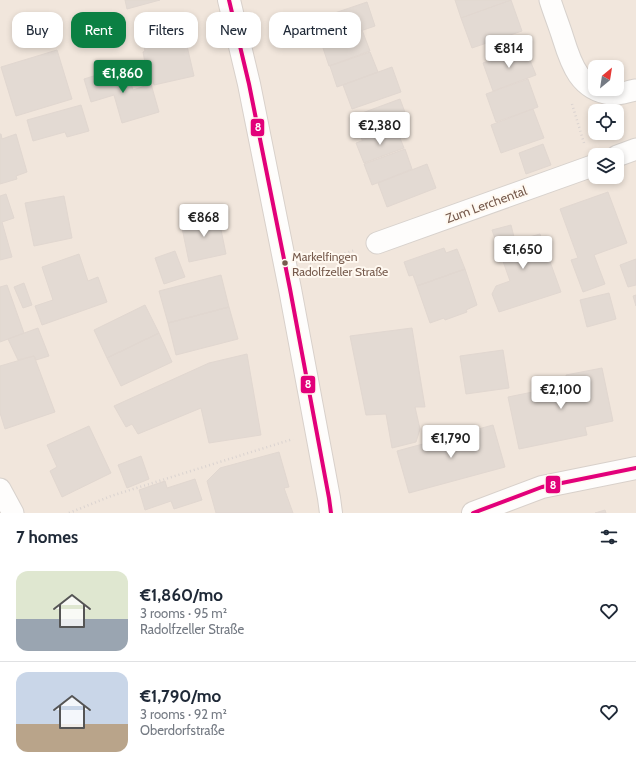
<!DOCTYPE html>
<meta charset="utf-8">
<style>
:root{--surface:#fff;--page:#f6f6f7;--text:#1f2937;--muted:#747a83;--line:#e0e1e3;--accent:#0b8043}
body{margin:0;font-family:Cabin,sans-serif;background:var(--page);color:var(--text);height:100vh;display:flex;flex-direction:column;font-size:15px;white-space:nowrap}
*{box-sizing:border-box;margin:0}
p{font-size:13px;color:var(--muted)}
.icon{flex:none;width:22px;height:22px;fill:none;stroke:currentColor;stroke-width:2;stroke-linecap:round;stroke-linejoin:round}
.map{position:relative;height:513px;overflow:hidden}
.drawer{display:flex;flex-direction:column;background:var(--surface);flex:1}
.drawer>*{flex:none}
.hud{position:absolute;left:12px;top:12px;width:400px;height:36px;display:flex;gap:8px}
.needle{width:26px;rotate:30deg}
.controls{position:absolute;left:588px;top:60px;display:grid;gap:8px}
.controls a{display:grid;place-items:center;width:36px;height:36px;border-radius:8px;background:var(--surface);box-shadow:0 2px 6px #0003;font-size:20px}
.price{position:absolute;translate:-50% -34px;padding:0 9px;border-radius:4px;background:#fff;color:#222;font-size:13px;line-height:26px;filter:drop-shadow(0 1px 2px #0008)}
.price::after{content:'';position:absolute;left:50%;top:24px;width:12px;height:9px;margin-left:-6px;background:inherit;clip-path:polygon(0 0,100% 0,50% 100%)}
.price.on{background:var(--accent);color:#fff}
ul{padding:0;list-style:none}
li{display:flex;align-items:center;gap:12px;height:100px;padding:0 16px}
li+li{border-top:1px solid var(--line)}
li span{display:grid;place-items:center;flex:none;width:112px;height:80px;border-radius:12px;color:#555}
li>.icon{margin-inline-start:auto}
span .icon{width:48px;height:48px;fill:#fffc;stroke-width:1}
li b{font-size:17px}
h2{display:flex;justify-content:space-between;align-items:center;height:48px;padding:0 16px;font-size:17px}
.chip{padding:0 14px;border-radius:12px;background:var(--surface);box-shadow:0 2px 6px #0003;font-size:14px;line-height:36px}
.chip.on{background:var(--accent);color:#fff}
.map>svg:first-child{display:block}
.residential{fill:#f1e6dc;fill-rule:evenodd}
.building{fill:#e3dad3;stroke:#e1d7d0}
.lines{fill:none;stroke-linecap:round;stroke-linejoin:round}
.street-casing{stroke:#d7d1cc;stroke-width:23}
.secondary-casing{stroke:#d8d0ca;stroke-width:24}
.path{stroke:#dad3d0;stroke-width:2.5;stroke-dasharray:1 3;stroke-linecap:butt}
.street{stroke:#fefdfc;stroke-width:21}
.secondary{stroke:#fefdfc;stroke-width:22}
.bus-1-casing{stroke:#fff9f1;stroke-width:7}
.bus-1{stroke:#e2007a;stroke-width:4}
.bus-dot{fill:#775b4d;stroke:#fff9f1;stroke-width:1.5}
.labels{text-anchor:middle;dominant-baseline:central;stroke-width:4;stroke-linejoin:round;paint-order:stroke}
.bus-label{font-size:12px;fill:#775b4d;stroke:#fff9f1;text-anchor:start}
.street-label{font-size:13px;fill:#775b4d;stroke:#fff9f1}
.line-badge{stroke:#fff9f1;stroke-width:1.5}
.badge-label{font-size:11px;text-anchor:middle;font-weight:bold;fill:#fff}
</style>
<div class="map">
<svg width="636" height="513" viewBox="0 0 636 513">
<rect width="100%" height="100%" fill="#f8f4ee"/>
<path class="residential" d="M0,0H636V513H0ZM595,67H617V89H595ZM595,111H617V133H595ZM595,155H617V177H595Z"/>
<path class="building" d="M125,0H160L127,9Z
M455,0H511L461,18Z
M511,0L522,31L472,48L461,18Z
M367,2L375,26L328,42L320,18Z
M121,20L124,32L98,39L95,27Z
M181,20L194,76L154,85L150,67L146,68L143,52L145,51L140,29Z
M362,30L370,51L329,66L322,45Z
M525,48L536,75L493,91L483,63Z
M57,50L72,99L16,116L1,67Z
M370,52L378,72L337,87L330,66Z
M126,66L133,90L151,84L159,112L122,123L114,95L91,102L84,79Z
M392,67L401,92L352,109L343,85Z
M528,79L538,107L496,122L486,94Z
M400,99L409,123L362,140L354,116Z
M81,105L89,131L67,137L65,132L33,141L27,120Z
M533,109L544,138L501,153L491,125Z
M396,128L404,148L364,163L356,143Z
M0,134H1L2,139L16,134L27,172L16,176L17,179L0,184Z
M543,144L551,165L526,174L519,153Z
M405,149L412,169L372,185L364,164Z
M427,164L436,188L387,207L378,183Z
M608,192L627,243L594,255L605,284L583,292L571,260L578,258L560,209Z
M6,194L14,218L2,222L12,257L0,260V196Z
M64,196L72,238L34,246L25,203Z
M218,215L226,254L189,262L181,223Z
M511,225L515,241L540,234L561,292L499,312L492,294L496,286L510,281L492,230Z
M444,248L446,253L457,249L465,269L417,286L413,275L409,276L404,262Z
M175,251L185,277L164,284L155,258Z
M79,254L88,281L98,277L107,302L42,325L35,306L53,300L42,267Z
M636,259V285L628,287L620,265Z
M465,269L477,305L466,310L467,312L445,320L444,318L430,323L417,286Z
M221,275L229,307L168,323L159,291Z
M24,283L32,305L23,308L14,287Z
M7,285L24,333L0,342V287Z
M609,293L616,319L587,327L580,300Z
M636,295V306L633,296Z
M145,305L159,333L107,358L94,330Z
M229,307L238,339L176,355L168,323Z
M38,328L49,356L36,360L34,356L18,360L8,339Z
M412,328L425,407H415L420,429L416,442L392,448L386,414L366,415L350,336Z
M159,333L172,362L121,386L107,358Z
M503,350L509,388L466,394L460,356Z
M247,354L261,435L209,443L201,408L138,434L132,424L126,427L114,406L209,363Z
M34,356L55,412L5,429L0,413V366Z
M602,368L613,421L585,427L587,435L519,449L508,397L567,385L566,375Z
M493,425L505,467L409,493L397,451Z
M89,426L111,473L62,497L50,471L57,467L47,445Z
M279,452L289,487L284,488L293,513H216L207,481L220,468Z
M141,456L149,479L127,488L118,465Z
M195,479L202,500L174,509L171,501L145,510L139,490L165,481L167,488Z
M605,510L606,513H595Z"/>
<g class="lines">
<g class="street-casing">
<path id="street" d="M550,0C554,13 559,25 563,38C571,64 580,91 612,94C619,95 629,91 636,90
M617,156L636,149
M377,243L595,165
M0,489L13,513"/>
</g>
<g class="secondary-casing">
<path id="secondary" d="M229,0L249,84L290,289L329,498L331,513
M473,513L542,487L636,468"/>
</g>
<path class="path" d="M572,104L584,143
M310,263L325,260L355,250
M69,513L111,496L293,439"/>
<use href="#street" class="street"/>
<use href="#secondary" class="secondary"/>
<g class="bus-1-casing">
<path id="bus-1" d="M229,0L249,84L290,289L329,498L331,513
M473,513L542,487L636,468"/>
</g>
<use href="#bus-1" class="bus-1"/>
</g>
<circle class="bus-dot" cx="285" cy="263" r="3.5"/>
<g class="labels">
<g class="bus-label">
<text x="292" y="256">Markelfingen<tspan x="292" dy="15">Radolfzeller Straße</tspan></text>
</g>
<g class="street-label">
<text transform="translate(486 204) rotate(-20)">Zum Lerchental</text>
</g>
</g>
<g class="line-badge">
<rect x="250" y="118" width="15" height="19" rx="4" fill="#e2007a"/>
<rect x="300" y="375" width="16" height="19" rx="4" fill="#e2007a"/>
<rect x="545" y="475" width="16" height="19" rx="4" fill="#e2007a"/>
</g>
<g class="badge-label">
<text x="258" y="131">8</text>
<text x="308" y="388">8</text>
<text x="553" y="489">8</text>
</g>
</svg>
<div class="controls">
<a><svg class="needle" viewBox="-14 -14 28 28"><path d="M0-13l5 13h-10z" fill="#e53935"/><path d="M0 13l5-13h-10z" fill="#747a83"/></svg></a>
<a><svg class="icon" aria-label="locate" viewBox="0 0 24 24"><circle cx="12" cy="12" r="6"/><path d="M12 2v4M12 18v4M2 12h4M18 12h4"/></svg></a>
<a><svg class="icon" aria-label="layers" viewBox="0 0 24 24"><path d="M12 4l9 5-9 5-9-5zM3 14l9 5 9-5"/></svg></a>
</div>
<b class="price" style="left:509px;top:69px">€814</b>
<b class="price on" style="left:123px;top:94px">€1,860</b>
<b class="price" style="left:380px;top:146px">€2,380</b>
<b class="price" style="left:204px;top:238px">€868</b>
<b class="price" style="left:523px;top:270px">€1,650</b>
<b class="price" style="left:561px;top:410px">€2,100</b>
<b class="price" style="left:451px;top:459px">€1,790</b>
<div class="hud">
<a class="chip">Buy</a>
<a class="chip on">Rent</a>
<a class="chip">Filters</a>
<a class="chip">New</a>
<a class="chip">Apartment</a>
</div>
</div>
<section class="drawer">
<h2>7 homes<svg class="icon" aria-label="filters" viewBox="0 0 24 24"><path d="M4 7h16M4 17h16"/><circle cx="9" cy="7" r="2"/><circle cx="15" cy="17" r="2"/></svg></h2>
<ul>
<li><span style="background:linear-gradient(#dfe7d0 60%,#9aa5b1 0)"><svg class="icon" aria-label="home" viewBox="0 0 24 24"><path d="M3 11l9-7 9 7M6 9v11h12V9"/></svg></span><div><b>€1,860/mo</b><p>3 rooms · 95 m²</p><p>Radolfzeller Straße</p></div><svg class="icon" aria-label="heart" viewBox="0 0 24 24"><path d="M12 20l-8-8c-3-5 5-10 8-4 3-6 11-1 8 4z"/></svg></li>
<li><span style="background:linear-gradient(#c9d6e8 65%,#b9a48a 0)"><svg class="icon" aria-label="home" viewBox="0 0 24 24"><path d="M3 11l9-7 9 7M6 9v11h12V9"/></svg></span><div><b>€1,790/mo</b><p>3 rooms · 92 m²</p><p>Oberdorfstraße</p></div><svg class="icon" aria-label="heart" viewBox="0 0 24 24"><path d="M12 20l-8-8c-3-5 5-10 8-4 3-6 11-1 8 4z"/></svg></li>
</ul>
</section>
